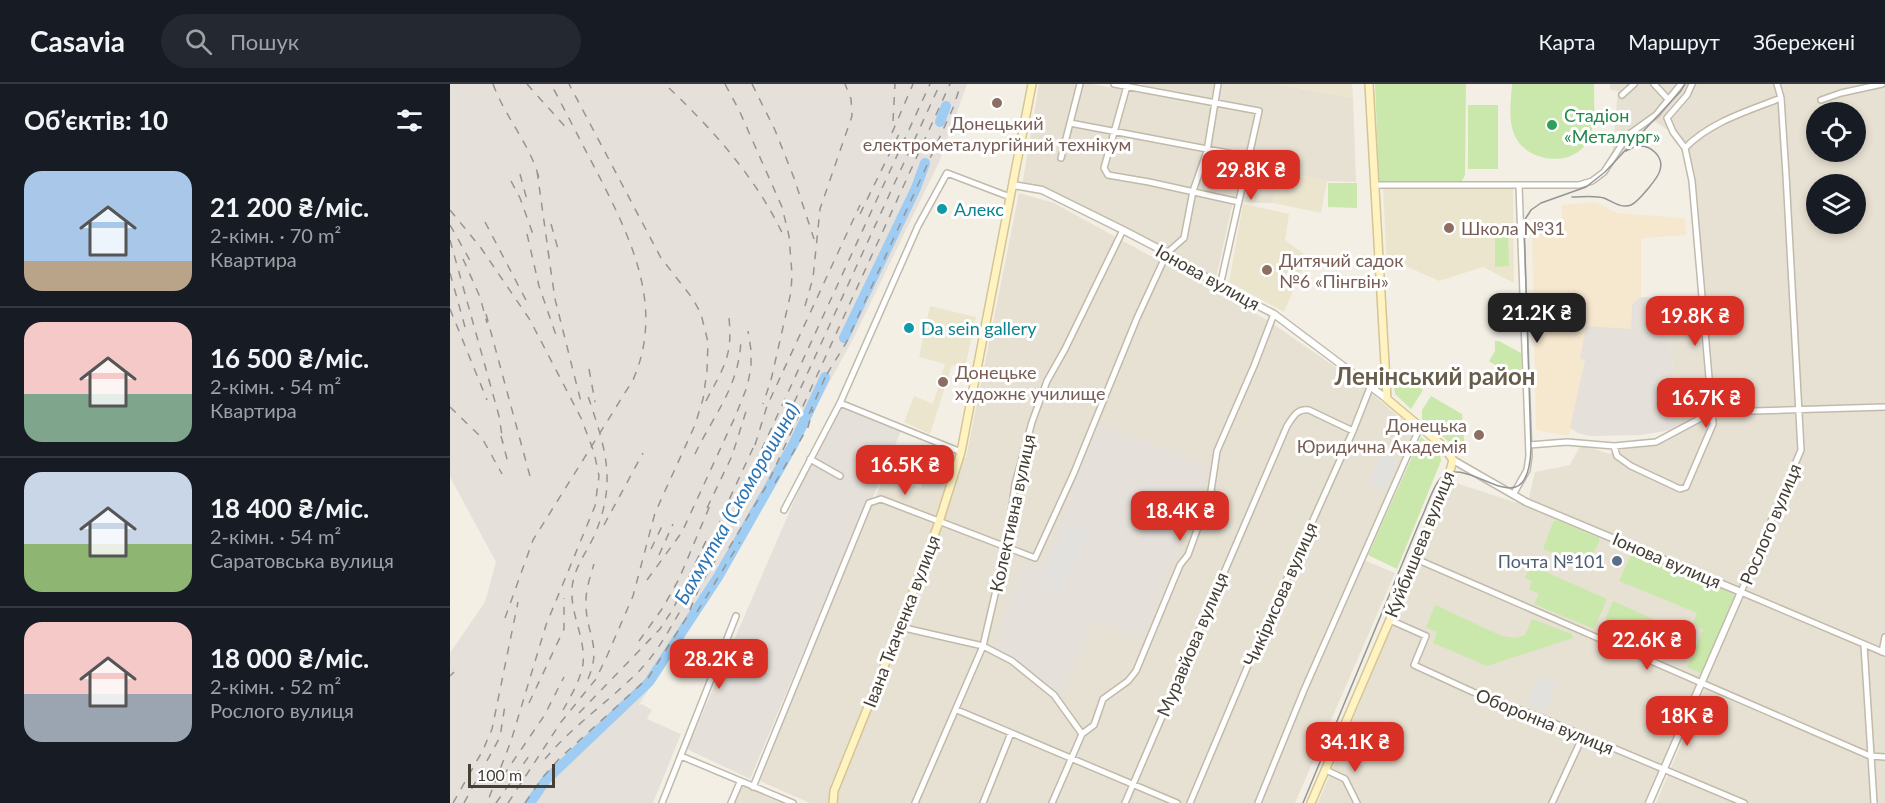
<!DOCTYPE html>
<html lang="uk">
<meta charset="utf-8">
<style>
:root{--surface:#171b24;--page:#242831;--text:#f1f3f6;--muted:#9ea1a6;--line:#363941;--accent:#d93025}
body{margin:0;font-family:Lato,sans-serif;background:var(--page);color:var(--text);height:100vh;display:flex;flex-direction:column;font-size:22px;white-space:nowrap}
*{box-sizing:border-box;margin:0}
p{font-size:20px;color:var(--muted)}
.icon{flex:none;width:33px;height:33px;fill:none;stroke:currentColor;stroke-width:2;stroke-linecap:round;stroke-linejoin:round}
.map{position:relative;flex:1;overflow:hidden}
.side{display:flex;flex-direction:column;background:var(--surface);width:450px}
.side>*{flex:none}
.tools{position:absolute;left:1356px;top:18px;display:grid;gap:12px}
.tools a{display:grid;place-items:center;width:60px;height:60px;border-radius:50%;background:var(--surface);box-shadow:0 3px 9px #0003;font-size:30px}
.scale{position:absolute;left:18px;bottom:15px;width:87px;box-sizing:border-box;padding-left:6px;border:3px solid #453f34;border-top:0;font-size:16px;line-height:21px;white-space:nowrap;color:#453f34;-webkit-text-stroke:4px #fff;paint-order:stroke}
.price{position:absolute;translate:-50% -51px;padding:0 14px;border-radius:12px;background:var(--accent);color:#fff;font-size:20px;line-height:39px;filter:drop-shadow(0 2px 3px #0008)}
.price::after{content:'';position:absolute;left:50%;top:36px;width:18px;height:14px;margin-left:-9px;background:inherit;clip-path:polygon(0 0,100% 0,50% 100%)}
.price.current{background:#222;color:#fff}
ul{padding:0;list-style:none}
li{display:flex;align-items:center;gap:18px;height:150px;padding:0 24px}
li+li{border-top:2px solid var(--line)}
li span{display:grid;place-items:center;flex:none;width:168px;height:120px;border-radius:18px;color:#555}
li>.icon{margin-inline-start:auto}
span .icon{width:72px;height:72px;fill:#fffc;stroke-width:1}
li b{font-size:26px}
h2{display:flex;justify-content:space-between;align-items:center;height:72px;padding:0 24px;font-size:26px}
header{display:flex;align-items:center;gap:36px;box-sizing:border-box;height:84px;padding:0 30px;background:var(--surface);border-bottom:2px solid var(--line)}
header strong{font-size:28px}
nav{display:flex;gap:33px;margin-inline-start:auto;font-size:21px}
.search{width:420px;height:54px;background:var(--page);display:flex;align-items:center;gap:15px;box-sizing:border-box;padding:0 21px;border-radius:33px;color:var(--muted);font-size:22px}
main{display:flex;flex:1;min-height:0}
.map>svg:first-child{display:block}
.residential{fill:#e7e1d3;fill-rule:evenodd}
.commercial{fill:#f6e7cf}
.industrial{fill:#e5e0da}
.education{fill:#ece5ce}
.green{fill:#cbe8ac}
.parking{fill:#e3e1dd}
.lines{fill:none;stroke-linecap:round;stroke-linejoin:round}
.river{stroke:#9fccf2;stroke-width:10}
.minor-casing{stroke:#c1baaa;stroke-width:8}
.tertiary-casing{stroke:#c1baaa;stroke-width:9}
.secondary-casing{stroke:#d4c593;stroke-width:10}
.minor{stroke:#fff;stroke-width:5}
.tertiary{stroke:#fff;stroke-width:6}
.secondary{stroke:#fff3c2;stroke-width:7}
.tram{stroke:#959595;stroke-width:1.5}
.rail{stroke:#959595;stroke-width:1.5;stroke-dasharray:8 8;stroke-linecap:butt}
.education-dot{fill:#8d6e63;stroke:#fff;stroke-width:2}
.leisure-dot{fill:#2e9e5b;stroke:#fff;stroke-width:2}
.culture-dot{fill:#0f9aa8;stroke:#fff;stroke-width:2}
.service-dot{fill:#5c6f8a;stroke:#fff;stroke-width:2}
.labels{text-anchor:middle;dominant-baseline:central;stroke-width:6;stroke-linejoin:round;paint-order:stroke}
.leisure-label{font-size:18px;fill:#27864d;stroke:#fff;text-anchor:start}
.education-label{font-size:18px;fill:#785e54;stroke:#fff;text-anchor:start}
.culture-label{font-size:18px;fill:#0d838f;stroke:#fff;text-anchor:start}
.street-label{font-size:18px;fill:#453f34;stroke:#fff}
.service-label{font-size:18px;fill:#4e5e75;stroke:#fff;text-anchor:end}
.water-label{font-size:20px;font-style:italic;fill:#2b74b3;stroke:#fff}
.district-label{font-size:24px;font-weight:bold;fill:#685e4b;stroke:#fff}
</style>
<header>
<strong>Casavia</strong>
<div class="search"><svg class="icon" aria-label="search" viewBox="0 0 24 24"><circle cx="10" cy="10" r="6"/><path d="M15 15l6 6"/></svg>Пошук</div>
<nav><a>Карта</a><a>Маршрут</a><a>Збережені</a></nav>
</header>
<main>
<section class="side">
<h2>Об’єктів: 10<svg class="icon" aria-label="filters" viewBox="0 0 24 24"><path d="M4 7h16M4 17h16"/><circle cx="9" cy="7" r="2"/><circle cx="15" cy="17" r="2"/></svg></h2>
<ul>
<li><span style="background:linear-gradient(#a9c7e8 75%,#b9a48a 0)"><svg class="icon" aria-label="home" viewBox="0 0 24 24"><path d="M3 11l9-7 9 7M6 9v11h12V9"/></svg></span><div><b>21 200 ₴/міс.</b><p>2-кімн. · 70 m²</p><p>Квартира</p></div></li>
<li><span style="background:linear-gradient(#f6c9c9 60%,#7fa58c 0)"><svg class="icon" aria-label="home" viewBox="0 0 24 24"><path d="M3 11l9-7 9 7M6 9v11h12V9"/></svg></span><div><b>16 500 ₴/міс.</b><p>2-кімн. · 54 m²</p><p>Квартира</p></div></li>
<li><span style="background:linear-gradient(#c9d6e8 60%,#8fb573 0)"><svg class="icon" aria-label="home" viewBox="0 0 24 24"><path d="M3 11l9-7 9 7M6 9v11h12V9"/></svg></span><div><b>18 400 ₴/міс.</b><p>2-кімн. · 54 m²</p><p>Саратовська вулиця</p></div></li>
<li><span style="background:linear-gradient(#f6c9c9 60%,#9aa5b1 0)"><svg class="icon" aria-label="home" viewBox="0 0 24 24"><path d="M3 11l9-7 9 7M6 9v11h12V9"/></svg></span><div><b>18 000 ₴/міс.</b><p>2-кімн. · 52 m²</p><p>Рослого вулиця</p></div></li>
</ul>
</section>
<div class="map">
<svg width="1435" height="719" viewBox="0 0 1435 719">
<rect width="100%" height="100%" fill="#f3efe5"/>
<path class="residential" d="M589,0H642L690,9L693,0H827L903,14L906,98L877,97L830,87L823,119L783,118L765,198L604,112L572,102Z
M1160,0H1435V719H1424L1420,672L1253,599L1200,719H868L992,422L1006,399L1089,426L1266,497L1079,414L1085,388L1120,381L1131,360L1159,370L1189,360L1206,358L1228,345L1217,214L1248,212L1241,97L1233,65L1222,49L1203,36L1166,75L1162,72L1168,7L1160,6ZM1366,28H1406V68H1366ZM1366,100H1406V140H1366Z
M569,109L604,119L817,236L913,302L964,346L909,474L945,489L845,719H360L310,697L418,425L422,422L434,393L471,404L485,362L516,374Z
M1255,604L1417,675L1422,719H1206Z
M292,701L335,719H284Z"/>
<path class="commercial" d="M1146,118L1167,129L1235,134L1236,151L1191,154V213L1182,220L1181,245L1130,275L1135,276L1119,352L1086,346L1082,139L1112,138V121Z"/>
<path class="industrial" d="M0,0H517L490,76L404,253L279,483L188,622L192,620L202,626L197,635L231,650L203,719H0V569L35,518L46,478L0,393Z
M1191,213L1217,214L1228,345L1190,351L1140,352L1128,349L1120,344L1135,276L1130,275L1136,242L1181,245L1182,220Z
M386,320L451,347L422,415L417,418L300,695L237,665Z
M649,338L761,383L692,556L643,538L612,610L596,601L543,561L573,477L592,483Z"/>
<path class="education" d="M827,0H902L903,14Z
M829,87L877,97L871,129L823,119Z
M1063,104L1064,199L1033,183L989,197L958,183L937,185L933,105Z
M793,120L839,130L835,156L858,173L834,228L779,198Z
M480,222L526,233L515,284L502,281L480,350L454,338L464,312L483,320L495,280L469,273Z"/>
<path class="green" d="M925,0H1016L1015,91L1011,99L929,98Z
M1062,0H1144C1144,17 1146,39 1139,55C1125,85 1075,79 1064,50C1058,35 1061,16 1062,0Z
M1018,21H1048V85H1018Z
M878,99H907V124L878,123Z
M1045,150H1058L1059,182L1045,183Z
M1045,257H1049L1071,269L1072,300H1058L1057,289L1039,277L1045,267Z
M942,286L973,306L961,325L945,310Z
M981,312L1012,330L1015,368L1013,370L972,335V326Z
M971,353L990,369L991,377L947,485L918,471Z
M1106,436L1149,454V458L1136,483L1093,465L1103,438Z
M1182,468L1281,508L1284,512V517L1252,590L1237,583L1253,546L1243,540L1247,529L1169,497Z
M1080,481L1157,515L1144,545L1084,520L1089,510L1079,505L1082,497L1075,494Z
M1163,517L1227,546L1215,575L1150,547Z
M985,521L1052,552L1065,554L1075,551L1082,535L1122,550L1123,554L1037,582L983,559L987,548L976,543Z"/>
<path class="parking" d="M931,370L947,376L934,407L918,400Z
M616,437L637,446L612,510L590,501Z
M1088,592L1107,599L1094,628L1076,620Z"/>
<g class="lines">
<path class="river" d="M490,38L496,22
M394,254L466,104L475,79
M80,719L96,696L199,598L268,493L343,361L375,293"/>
<g class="minor-casing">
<path id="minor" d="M664,0L809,27L770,202
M1204,0L1218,15
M1327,0L1331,14L1336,91L1351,366L1291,508L1435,569
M677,2L654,84L658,91L699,98L789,118
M1172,11L1184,0
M1371,16L1391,9L1432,0
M620,39L799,73
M1235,64C1260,38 1298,27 1331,14
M611,74L630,0
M924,101H1129L1142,97L1154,88L1178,51L1206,31L1231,0
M390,319L511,368
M1079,361L1117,358L1164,362L1206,358L1251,334L1269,328L1435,323
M1164,362L1167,372L1181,382L1230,405L1236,403L1263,340L1242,97L1235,64L1223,48L1217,34L1237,11L1242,0
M360,375L390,392
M1064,409L1077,386L1079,372L1069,102
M334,426L390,319L468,142L497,89L560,113
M966,475L1420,672L1435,673
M940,536L976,552L964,581L1023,608L1099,637L1294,719
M450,543L533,562L562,577L604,611L632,650
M1414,561L1424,719
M1432,568L1435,553
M507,626L727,719
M231,672L343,719
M876,686L895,695L907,719
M303,703L419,419L431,415L585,474L623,391L687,234L717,169L734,154L743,107L757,67L768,0
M212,719L286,532
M281,719L290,698
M465,719L533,562L557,459L565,400L582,338L597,297L615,265L673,146
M533,719L561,649
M602,719L632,650L644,641L653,615L678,597L686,587L730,481L738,471L761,407L767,367L804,282L824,230
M675,719L837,342C843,333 847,324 859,326L903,347
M740,719L799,579L903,347L921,301
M808,719L854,606L970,343
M1102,719L1133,652"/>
</g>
<g class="tertiary-casing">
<path id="tertiary" d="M563,101L592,106L673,146L717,169L770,202L824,230L937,315
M1003,376L1076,418L1291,508L1199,719"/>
</g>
<g class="secondary-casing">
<path id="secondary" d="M383,719L384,707L450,543L489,438L511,368L582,0
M861,719L966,475L996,401L1003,376L993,362L937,315L919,0"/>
</g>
<use href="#minor" class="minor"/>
<use href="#tertiary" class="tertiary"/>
<use href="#secondary" class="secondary"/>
<path class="tram" d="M1122,113C1132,113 1144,111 1154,114C1162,117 1171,125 1181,121C1188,118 1209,93 1210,86C1214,73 1201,61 1189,62C1184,62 1180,65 1176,67
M853,719L970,437C976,426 982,404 990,395C1017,364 1078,451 1081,364L1074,137L1081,126L1091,119L1136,103L1155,88L1230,8L1235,0"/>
<path class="rail" d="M43,0C55,33 80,60 89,94
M77,0L119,47
M275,0L289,26L332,123L339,152L342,190L341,208L321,296L313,320
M302,0L325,46L344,94L364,155
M219,4C264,47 308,96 334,153
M443,37L445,0
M442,49L463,0
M87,87L99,173
M70,90L77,116
M61,97L70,114L85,156
M0,126L31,164L80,236L131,334L144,368L149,392L145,422L96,541L61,657L37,719
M410,130L452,44
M35,138L77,218
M101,140L108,165
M0,141L22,180
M77,150L89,202L108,257
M0,156L49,332L53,358
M98,167L105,215L132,322
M13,175L30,213L37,239
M0,189L15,243
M355,222L363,194L370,125L402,32L401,15L395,0
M0,225L37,316
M36,230L81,396
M139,285L145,318
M377,290L396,259L503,24L511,0
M256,317C273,284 283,273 279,234
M0,323L32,354L52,390
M359,330L377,289
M51,352L58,379
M305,361L317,322L410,121
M245,370C264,330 290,302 291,254
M325,399L358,343L363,325
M304,406L490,0
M257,424L282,372L298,321
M154,441L193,369
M279,464L317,401L500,0
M201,465L215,436
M209,471L223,440
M258,475L272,431L304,362
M197,496L232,448L285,333L297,303L301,284V266L298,247
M247,528L290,458
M55,534L83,456L183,296C215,223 181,155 148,90C132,60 117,30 101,0
M189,557L212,525L229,495L261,419
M0,592L4,588
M138,595C152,562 137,552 136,522C135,508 140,493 144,480
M79,619L114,545V514
M113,626C121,612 130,597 133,580C136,555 120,530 122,504C124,483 137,468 145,450C168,395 154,361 137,309
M129,629L210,545L223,525L256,457
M95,675C123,641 160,617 191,585C210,565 223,539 237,515
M53,692L94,632L114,593
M3,719L33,666L42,645L68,518
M14,719L50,653L55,621
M46,719L79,672
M58,719L111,638L146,595L157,572L183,512L205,429L245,341L253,315L257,287L258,258L251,230L243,215L211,174L119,0
M75,719L93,693L109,675L198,594L237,533L250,502L266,475L311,367L480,0"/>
</g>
<g class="education-dot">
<circle cx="547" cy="19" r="6"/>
<circle cx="999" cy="144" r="6"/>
<circle cx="817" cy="186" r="6"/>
<circle cx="493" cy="298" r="6"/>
<circle cx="1029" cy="351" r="6"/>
</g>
<circle class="leisure-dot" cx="1102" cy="41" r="6"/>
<g class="culture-dot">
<circle cx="492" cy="125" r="6"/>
<circle cx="459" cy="244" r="6"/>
</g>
<circle class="service-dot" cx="1167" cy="477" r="6"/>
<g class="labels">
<g class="leisure-label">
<text x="1114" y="31">Стадіон<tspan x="1114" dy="21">«Металург»</tspan></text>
</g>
<g class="education-label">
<text x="547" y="39" text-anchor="middle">Донецький<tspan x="547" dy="21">електрометалургійний технікум</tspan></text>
<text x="1011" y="144">Школа №31</text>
<text x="829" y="176">Дитячий садок<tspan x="829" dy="21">№6 «Пінгвін»</tspan></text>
<text x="505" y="288">Донецьке<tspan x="505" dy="21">художнє училище</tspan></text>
<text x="1017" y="341" text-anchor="end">Донецька<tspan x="1017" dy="21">Юридична Академія</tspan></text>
</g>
<g class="culture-label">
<text x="504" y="125">Алекс</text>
<text x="471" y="244">Da sein gallery</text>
</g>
<g class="street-label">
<text transform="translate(758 193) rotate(29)">Іонова вулиця</text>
<text transform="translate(562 429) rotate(-78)">Колективна вулиця</text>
<text transform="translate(1320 440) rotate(-67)">Рослого вулиця</text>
<text transform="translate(969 460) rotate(-68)">Куйбишева вулиця</text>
<text transform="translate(1217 476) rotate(23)">Іонова вулиця</text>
<text transform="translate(830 510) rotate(-66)">Чикірисова вулиця</text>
<text transform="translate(451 537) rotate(-69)">Івана Ткаченка вулиця</text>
<text transform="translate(742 560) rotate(-67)">Муравйова вулиця</text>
<text transform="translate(1095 637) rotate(22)">Оборонна вулиця</text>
</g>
<g class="service-label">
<text x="1155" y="477">Почта №101</text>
</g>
<g class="water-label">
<text transform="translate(286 419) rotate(-60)">Бахмутка (Скоморошина)</text>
</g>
<g class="district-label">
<text x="985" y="291">Ленінський район</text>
</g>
</g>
</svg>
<div class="tools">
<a><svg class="icon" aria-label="locate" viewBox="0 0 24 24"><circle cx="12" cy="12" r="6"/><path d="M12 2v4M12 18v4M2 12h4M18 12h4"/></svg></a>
<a><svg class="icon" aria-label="layers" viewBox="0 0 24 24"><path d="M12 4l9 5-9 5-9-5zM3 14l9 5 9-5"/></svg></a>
</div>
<div class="scale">100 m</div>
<b class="price" style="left:801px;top:117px">29.8K ₴</b>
<b class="price current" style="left:1087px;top:260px">21.2K ₴</b>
<b class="price" style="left:1245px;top:263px">19.8K ₴</b>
<b class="price" style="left:1256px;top:345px">16.7K ₴</b>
<b class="price" style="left:455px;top:412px">16.5K ₴</b>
<b class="price" style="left:730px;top:458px">18.4K ₴</b>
<b class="price" style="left:1197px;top:587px">22.6K ₴</b>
<b class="price" style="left:269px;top:606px">28.2K ₴</b>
<b class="price" style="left:1237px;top:663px">18K ₴</b>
<b class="price" style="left:905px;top:689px">34.1K ₴</b>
</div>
</main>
